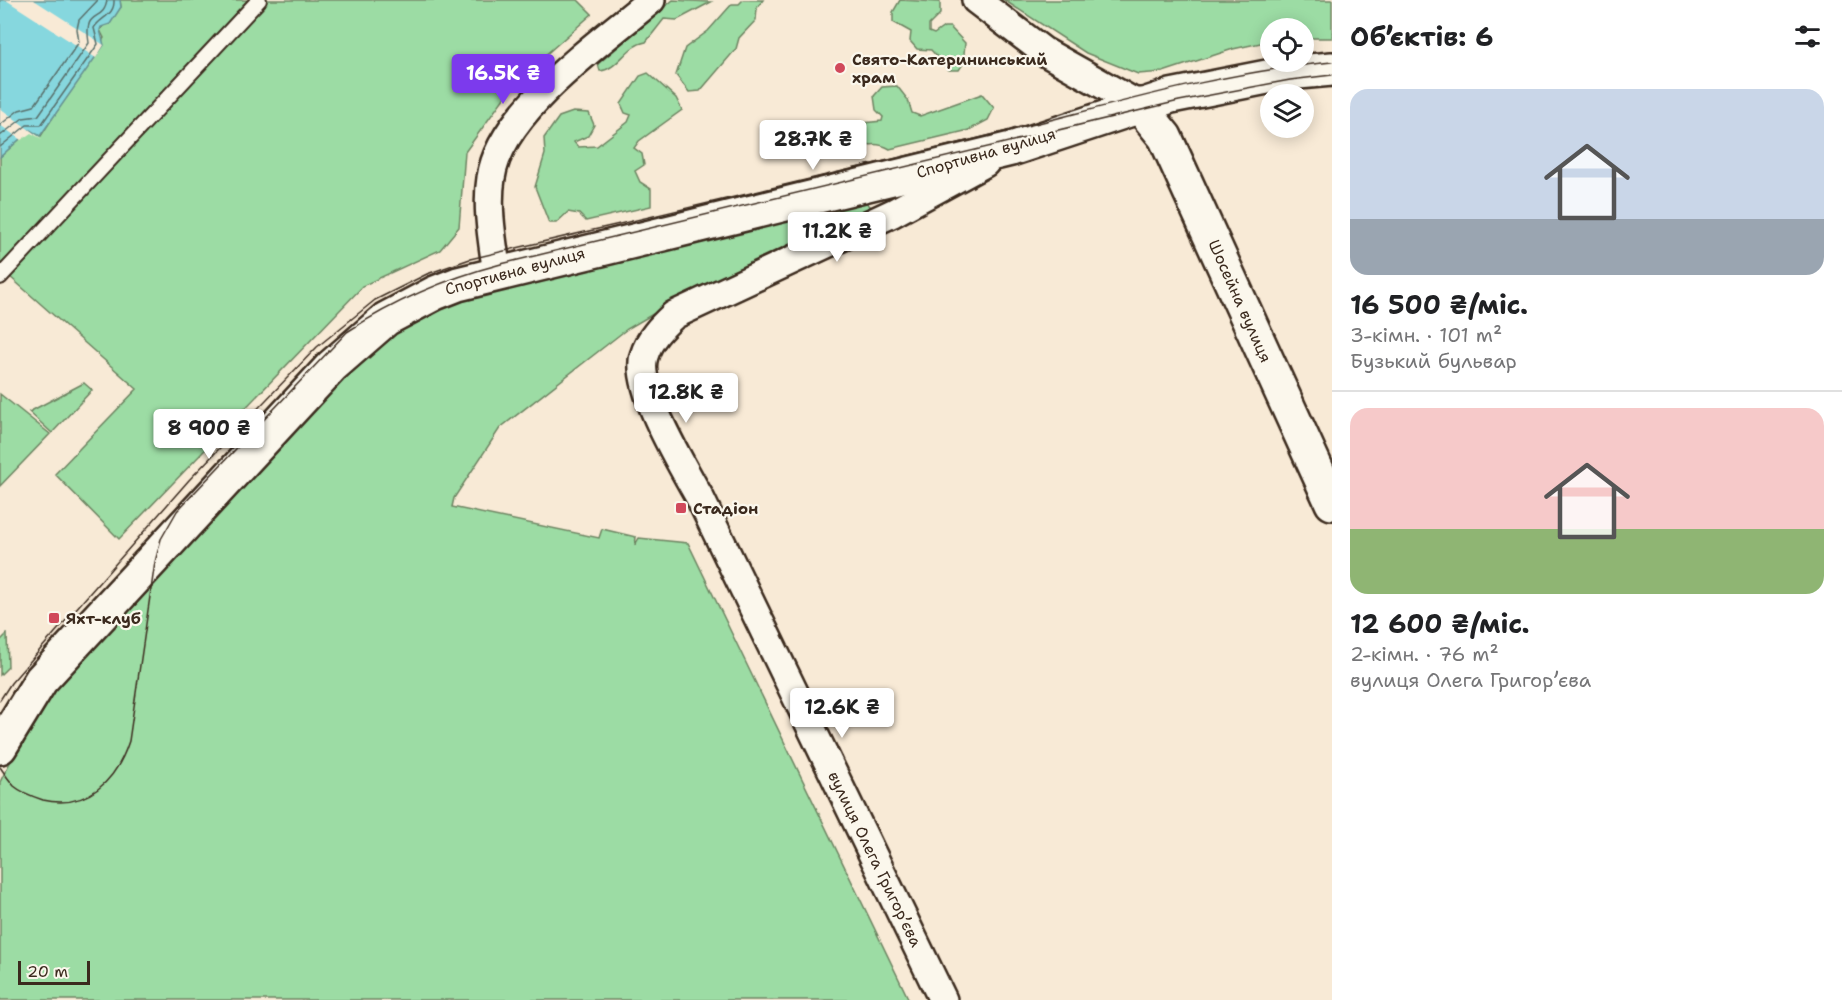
<!DOCTYPE html>
<html lang="uk">
<meta charset="utf-8">
<style>
:root{--surface:#fff;--page:#f6f6f6;--text:#202124;--muted:#757577;--line:#e0e0e0;--accent:#7c3aed}
body{margin:0;font-family:"Shantell Sans",sans-serif;background:var(--page);color:var(--text);height:100vh;display:flex;flex-direction:column;font-size:22px;white-space:nowrap}
*{box-sizing:border-box;margin:0}
p{font-size:20px;color:var(--muted)}
.icon{flex:none;width:33px;height:33px;fill:none;stroke:currentColor;stroke-width:2;stroke-linecap:round;stroke-linejoin:round}
.map{position:relative;flex:1;overflow:hidden}
.drawer{display:flex;flex-direction:column;background:var(--surface);width:510px}
.drawer>*{flex:none}
.fabs{position:absolute;left:1260px;top:18px;display:grid;gap:12px}
.fabs a{display:grid;place-items:center;width:54px;height:54px;border-radius:50%;background:var(--surface);box-shadow:0 3px 15px #0003;font-size:30px}
.scale{position:absolute;left:18px;bottom:15px;width:72px;box-sizing:border-box;padding-left:6px;border:3px solid #3b2a1e;border-top:0;font-size:16px;line-height:21px;white-space:nowrap;color:#3b2a1e;-webkit-text-stroke:4px #fbf7ec;paint-order:stroke}
.price{position:absolute;translate:-50% -51px;padding:0 14px;border-radius:6px;background:#fff;color:#222;font-size:20px;line-height:39px;filter:drop-shadow(0 2px 3px #0008)}
.price::after{content:'';position:absolute;left:50%;top:36px;width:18px;height:14px;margin-left:-9px;background:inherit;clip-path:polygon(0 0,100% 0,50% 100%)}
.price.active{background:var(--accent);color:#fff}
ul{padding:0;list-style:none}
li{display:grid;align-content:center;gap:12px;height:318px;padding:0 18px}
li+li{border-top:2px solid var(--line)}
li span{display:grid;place-items:center;height:186px;border-radius:18px;color:#555}
li>.icon{margin-inline-start:auto}
span .icon{width:108px;height:108px;fill:#fffc;stroke-width:1}
li b{font-size:26px}
h2{display:flex;justify-content:space-between;align-items:center;height:72px;padding:0 18px;font-size:26px}
main{display:flex;flex:1;min-height:0}
.map>svg:first-child{display:block}
.green{fill:#9cdca4;stroke:#6c8361;stroke-width:1.5}
.water{fill:#86d7de;stroke:#689291;stroke-width:1.5}
.pier{fill:#f8ead6}
.lines{fill:none;stroke-linecap:round;stroke-linejoin:round}
.shore{stroke:#596f6b;stroke-width:1.5}
.lane-casing{stroke:#3b2a1e;stroke-width:18}
.street-casing{stroke:#3b2a1e;stroke-width:32}
.secondary-casing{stroke:#3b2a1e;stroke-width:38}
.lane{stroke:#fbf7ec;stroke-width:14}
.street{stroke:#fbf7ec;stroke-width:27}
.secondary{stroke:#fbf7ec;stroke-width:33}
.tram{stroke:#3b2a1e;stroke-width:1.5}
.poi-dot{fill:#d1495b;stroke:#fbf7ec;stroke-width:2}
.labels{text-anchor:middle;dominant-baseline:central;stroke-width:4.5;stroke-linejoin:round;paint-order:stroke}
.poi-label{font-size:16px;font-weight:bold;fill:#3b2a1e;stroke:#fbf7ec;text-anchor:start}
.street-label{font-size:16px;fill:#3b2a1e;stroke:#fbf7ec}
</style>
<main>
<div class="map">
<svg width="1332" height="1000" viewBox="0 0 1332 1000">
<rect width="100%" height="100%" fill="#f8ead6"/>
<filter id="ink" filterUnits="userSpaceOnUse"><feTurbulence type="fractalNoise" baseFrequency=".0167" numOctaves="2"/><feDisplacementMap in="SourceGraphic" scale="12" xChannelSelector="R" yChannelSelector="G"/><feConvolveMatrix kernelMatrix="1 2 1 2 8 2 1 2 1" color-interpolation-filters="sRGB"/></filter>
<g filter="url(#ink)">
<path class="green" d="M120,0H578L592,14L517,80L465,152L459,227L440,250L364,285L119,539L55,474L137,389L0,268V157L31,129L41,136L104,38L100,30L121,7Z
M673,0L711,2L677,20L664,19L646,42C626,45 619,69 600,71L598,64Z
M743,0H763L757,8L756,20L739,38L736,49L700,91L689,92L676,75L685,48L708,31L732,4H739Z
M900,0L940,2V14L929,25V32L934,34L944,27H950L965,43L963,64L959,70H949L931,50L917,49L910,41L911,32L893,22V12Z
M1004,0H1332V38H1304V28H1270V41L1233,49L1163,72L1138,74L1086,53Z
M648,73L676,98L682,110L639,141L634,148L642,154L644,165L635,171L640,182L651,189V206L586,221L579,214L568,212L556,223H549L535,187L545,154L544,138L559,117L573,112L589,113L594,125L588,136L574,142L578,147L597,146L628,122L631,115L625,113L621,104L640,76Z
M897,86L908,100L912,113L920,116L982,94L994,108L988,120L969,130L890,149C869,137 868,156 856,130L863,123L882,121L883,117L876,110L874,96L882,87Z
M865,201L871,207L868,215L653,314L627,329L500,428L454,498L452,507L599,538L602,529L636,537L635,545L639,538L688,543L909,1000H0V782L50,684L339,374L419,310Z
M84,383L92,390L52,433L29,412Z
M0,394L50,434L0,486Z
M7,634L8,667L0,675V641Z"/>
<path class="water" d="M0,0H120L121,7L110,24L101,27L100,30L104,45L40,136L30,130L0,157Z"/>
<path class="pier" d="M6,0H34L104,45L96,58Z
M0,108L42,139L31,133L21,140L0,125Z"/>
<g class="lines">
<path class="shore" d="M0,125L19,110L34,106L79,42L77,29L79,20L98,0
M0,136L23,118L38,116L89,43C83,7 104,24 107,0
M0,147L27,125H41L98,44L94,28C100,17 115,16 114,0"/>
<g class="lane-casing">
<path id="lane" d="M0,277L259,0"/>
</g>
<g class="street-casing">
<path id="street" d="M976,0L1043,51L1139,105
M497,274C493,243 486,209 491,178C500,111 602,42 651,0
M943,1000L700,498C684,469 634,387 644,356C649,339 661,327 674,315L893,213L985,163"/>
</g>
<g class="secondary-casing">
<path id="secondary" d="M1139,105L1165,137L1332,503
M0,747L41,680L332,366L386,319L435,293L458,284L1011,149L1171,96L1287,73L1332,69"/>
</g>
<use href="#lane" class="lane"/>
<use href="#street" class="street"/>
<use href="#secondary" class="secondary"/>
<path class="tram" d="M0,700L11,683L189,480L317,347L375,300L427,274L470,259C644,218 818,178 991,135C1107,107 1212,73 1332,62
M0,767C4,773 9,780 14,786C21,792 34,797 43,800C87,810 116,781 129,741L155,562L161,539L177,511L347,332C396,300 444,279 501,264L1179,101L1290,80L1332,75"/>
</g>
</g>
<g class="poi-dot">
<circle cx="840" cy="68" r="6"/>
<rect x="675" y="502" width="12" height="12" rx="3"/>
<rect x="48" y="612" width="12" height="12" rx="3"/>
</g>
<g class="labels">
<g class="poi-label">
<text x="852" y="59">Свято-Катерининський<tspan x="852" dy="18">храм</tspan></text>
<text x="693" y="508">Стадіон</text>
<text x="66" y="618">Яхт-клуб</text>
</g>
<g class="street-label">
<text transform="translate(986 153) rotate(-16)">Спортивна вулиця</text>
<text transform="translate(515 271) rotate(-15)">Спортивна вулиця</text>
<text transform="translate(1240 301) rotate(66)">Шосейна вулиця</text>
<text transform="translate(875 859) rotate(64)">вулиця Олега Григорʼєва</text>
</g>
</g>
</svg>
<div class="fabs">
<a><svg class="icon" aria-label="locate" viewBox="0 0 24 24"><circle cx="12" cy="12" r="6"/><path d="M12 2v4M12 18v4M2 12h4M18 12h4"/></svg></a>
<a><svg class="icon" aria-label="layers" viewBox="0 0 24 24"><path d="M12 4l9 5-9 5-9-5zM3 14l9 5 9-5"/></svg></a>
</div>
<div class="scale">20 m</div>
<b class="price active" style="left:503px;top:105px">16.5K ₴</b>
<b class="price" style="left:813px;top:171px">28.7K ₴</b>
<b class="price" style="left:837px;top:263px">11.2K ₴</b>
<b class="price" style="left:686px;top:424px">12.8K ₴</b>
<b class="price" style="left:209px;top:460px">8 900 ₴</b>
<b class="price" style="left:842px;top:739px">12.6K ₴</b>
</div>
<section class="drawer">
<h2>Об’єктів: 6<svg class="icon" aria-label="filters" viewBox="0 0 24 24"><path d="M4 7h16M4 17h16"/><circle cx="9" cy="7" r="2"/><circle cx="15" cy="17" r="2"/></svg></h2>
<ul>
<li><span style="background:linear-gradient(#c9d6e8 70%,#9aa5b1 0)"><svg class="icon" aria-label="home" viewBox="0 0 24 24"><path d="M3 11l9-7 9 7M6 9v11h12V9"/></svg></span><div><b>16 500 ₴/міс.</b><p>3-кімн. · 101 m²</p><p>Бузький бульвар</p></div></li>
<li><span style="background:linear-gradient(#f6c9c9 65%,#8fb573 0)"><svg class="icon" aria-label="home" viewBox="0 0 24 24"><path d="M3 11l9-7 9 7M6 9v11h12V9"/></svg></span><div><b>12 600 ₴/міс.</b><p>2-кімн. · 76 m²</p><p>вулиця Олега Григорʼєва</p></div></li>
</ul>
</section>
</main>
